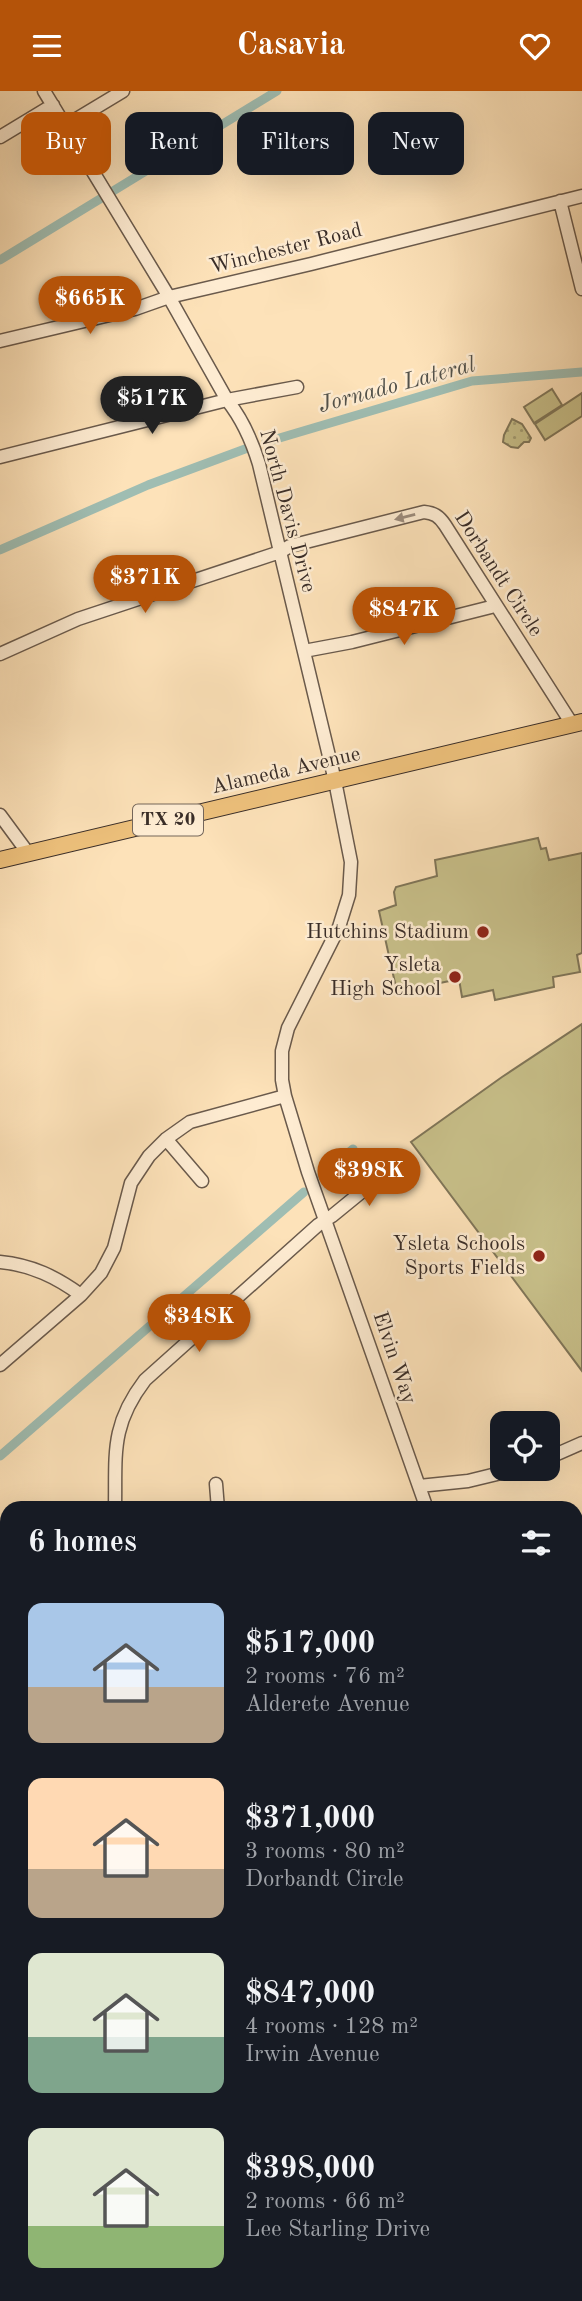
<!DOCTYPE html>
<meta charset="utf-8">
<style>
:root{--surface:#171b24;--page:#242831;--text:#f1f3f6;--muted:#9ea1a6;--accent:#b45309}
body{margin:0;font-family:"Old Standard TT",serif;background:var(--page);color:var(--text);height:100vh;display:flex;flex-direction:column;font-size:26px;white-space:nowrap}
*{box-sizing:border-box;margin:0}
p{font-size:23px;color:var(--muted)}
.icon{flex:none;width:38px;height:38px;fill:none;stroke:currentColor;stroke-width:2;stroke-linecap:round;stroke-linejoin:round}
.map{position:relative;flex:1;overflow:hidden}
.panel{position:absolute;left:0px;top:1410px;width:583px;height:800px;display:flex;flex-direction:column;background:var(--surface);border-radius:21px 21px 0 0;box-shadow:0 7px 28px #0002}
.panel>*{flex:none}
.banner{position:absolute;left:21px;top:21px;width:541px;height:63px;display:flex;gap:14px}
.tools{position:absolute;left:490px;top:1320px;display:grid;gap:14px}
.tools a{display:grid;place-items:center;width:70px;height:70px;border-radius:14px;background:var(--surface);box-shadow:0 7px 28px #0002;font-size:35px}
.price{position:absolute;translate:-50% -60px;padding:0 16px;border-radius:24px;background:var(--accent);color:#fff;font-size:23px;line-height:46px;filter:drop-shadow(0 2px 4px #0008)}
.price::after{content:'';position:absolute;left:50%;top:42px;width:21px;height:16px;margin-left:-10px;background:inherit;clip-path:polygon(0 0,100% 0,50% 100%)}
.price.active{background:#222;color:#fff}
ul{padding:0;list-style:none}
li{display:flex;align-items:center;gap:21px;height:175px;padding:0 28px}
li span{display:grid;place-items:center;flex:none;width:196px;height:140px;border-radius:14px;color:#555}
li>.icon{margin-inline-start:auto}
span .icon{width:84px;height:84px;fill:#fffc;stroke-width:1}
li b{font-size:30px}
h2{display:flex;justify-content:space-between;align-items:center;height:84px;padding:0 28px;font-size:30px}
.tag{padding:0 24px;border-radius:14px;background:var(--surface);box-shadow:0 7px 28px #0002;font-size:24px;line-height:63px}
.tag.active{background:var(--accent);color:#fff}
header{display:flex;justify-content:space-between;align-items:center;height:91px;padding:0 28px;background:var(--accent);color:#fff;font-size:32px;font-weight:800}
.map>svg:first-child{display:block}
.grass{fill:url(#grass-dots);stroke:#807659;stroke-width:2}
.garden{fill:#c8c08a;stroke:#807659;stroke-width:2}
.water{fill:url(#water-ripples);stroke:#76837b;stroke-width:2}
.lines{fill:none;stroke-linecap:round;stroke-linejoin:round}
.canal{stroke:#9fbdb2;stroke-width:9}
.minor-casing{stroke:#6a5a4c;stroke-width:15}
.major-casing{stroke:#392d28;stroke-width:18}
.highway-casing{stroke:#392d28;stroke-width:20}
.minor{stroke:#feecd2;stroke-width:12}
.major{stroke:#eec17c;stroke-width:16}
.highway{stroke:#eec17c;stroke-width:18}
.oneway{fill:#9c8c7d}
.poi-dot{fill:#8f2418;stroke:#feecd2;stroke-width:2.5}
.labels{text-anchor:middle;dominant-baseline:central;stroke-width:5;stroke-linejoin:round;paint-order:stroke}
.shield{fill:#feecd2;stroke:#74665b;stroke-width:2}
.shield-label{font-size:19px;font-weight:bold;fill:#392d28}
.street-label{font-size:21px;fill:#392d28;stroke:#feecd2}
.poi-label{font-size:21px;fill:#392d28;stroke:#feecd2;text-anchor:end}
.water-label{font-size:23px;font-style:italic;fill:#52514a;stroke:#feecd2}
</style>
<header><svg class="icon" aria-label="menu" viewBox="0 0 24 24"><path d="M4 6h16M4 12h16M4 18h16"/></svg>Casavia<svg class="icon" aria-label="heart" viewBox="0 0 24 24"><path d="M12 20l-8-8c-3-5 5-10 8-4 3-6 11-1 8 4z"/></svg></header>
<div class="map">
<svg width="582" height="2210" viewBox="0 0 582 2210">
<defs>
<pattern id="grass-dots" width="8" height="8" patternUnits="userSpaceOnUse" patternTransform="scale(1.75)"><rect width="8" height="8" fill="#c8c08a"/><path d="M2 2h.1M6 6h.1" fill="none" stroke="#a39c71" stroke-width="1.8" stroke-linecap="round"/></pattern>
<pattern id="water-ripples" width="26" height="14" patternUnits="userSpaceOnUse" patternTransform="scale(1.75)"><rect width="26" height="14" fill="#9fbdb2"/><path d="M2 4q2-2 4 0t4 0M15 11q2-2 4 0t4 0" fill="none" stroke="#839a91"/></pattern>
</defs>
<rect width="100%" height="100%" fill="#fde2b9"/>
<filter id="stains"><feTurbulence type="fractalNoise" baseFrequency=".00286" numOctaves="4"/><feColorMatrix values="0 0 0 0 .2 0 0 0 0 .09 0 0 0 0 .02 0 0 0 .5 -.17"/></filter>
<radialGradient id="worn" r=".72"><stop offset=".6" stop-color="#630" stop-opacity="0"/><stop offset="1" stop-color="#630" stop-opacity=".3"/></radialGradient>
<path class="grass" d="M512,328L522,333L531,347L529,351H524L518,357L511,356L503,351L504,344Z"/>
<path class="garden" d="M552,298L562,314L534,332L524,316Z
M582,302V325L545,349L535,333Z
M538,747L541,758L546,757L549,769L582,762V862L577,864L580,881L553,886L554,896L495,909L493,899L462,906L459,888L397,901L379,820L396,814L394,801L396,796L437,785L435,769Z
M582,933V1280L411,1051L502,986Z"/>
<path class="water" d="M200,2203H258L248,2210H190Z"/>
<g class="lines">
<path class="canal" d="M0,169L277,0
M266,351L472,290L582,281
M0,459L148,394L245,358
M322,1084L353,1058
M0,1365L304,1101
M576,1439L582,1433
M576,1767L582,1764
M576,1830L582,1827
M0,2147L7,2142
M576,2157L582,2154
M0,2180L7,2174
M8,2210L17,2203
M497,2210L506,2203"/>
<g class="minor-casing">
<path id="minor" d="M44,0L169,206L227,309C243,329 252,350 259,373L335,690L351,771L349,804L339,836L288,937L282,960V989L285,1005L308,1081L427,1418
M65,35L123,0
M0,46L53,14
M560,110L582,198
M0,250L135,218L169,206L311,173L582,105
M0,366L227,309L297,296
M304,560L352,551L495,515
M0,563L78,528L280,461L290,455L424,421C434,422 439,425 445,434L572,633
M0,724L28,762
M166,1048L202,1090
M0,1171C32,1174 56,1186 81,1204
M0,1274L81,1204L101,1182L114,1157L131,1092L149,1065L166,1048L190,1031L285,1005
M548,1367L582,1352
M216,1393L218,1418
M419,1395L468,1390L521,1377
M115,1418C116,1363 110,1335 145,1289L318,1134L332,1125L392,1076
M0,1496L7,1514
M576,1637L582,1634
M0,1904L7,1900"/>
</g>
<g class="major-casing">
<path id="major" d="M0,769L582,631"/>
</g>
<g class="highway-casing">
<path id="highway" d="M576,1701L582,1698
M576,1731L582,1728
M0,1979L7,1976
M0,2021L7,2018
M576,2130L582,2127
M450,2210L459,2203"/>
</g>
<use href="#minor" class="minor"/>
<use href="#major" class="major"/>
<use href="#highway" class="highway"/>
</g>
<defs><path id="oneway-solid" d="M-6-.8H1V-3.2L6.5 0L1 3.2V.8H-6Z" transform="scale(1.75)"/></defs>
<use class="oneway" href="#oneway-solid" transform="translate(405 426) rotate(166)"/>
<g class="poi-dot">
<circle cx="483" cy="841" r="7"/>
<circle cx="455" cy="886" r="7"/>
<circle cx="539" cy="1165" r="7"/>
</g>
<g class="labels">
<rect class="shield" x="133" y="713.5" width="70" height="31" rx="5"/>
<g class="shield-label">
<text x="168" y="729">TX 20</text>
</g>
<g class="street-label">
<text transform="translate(286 158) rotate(-14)">Winchester Road</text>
<text transform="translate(287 420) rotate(75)">North Davis Drive</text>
<text transform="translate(498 483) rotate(57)">Dorbandt Circle</text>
<text transform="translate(286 680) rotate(-13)">Alameda Avenue</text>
<text transform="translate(394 1267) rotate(71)">Elvin Way</text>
</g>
<g class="poi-label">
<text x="469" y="841">Hutchins Stadium</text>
<text x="441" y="874">Ysleta<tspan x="441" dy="24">High School</tspan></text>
<text x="525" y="1153">Ysleta Schools<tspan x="525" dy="24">Sports Fields</tspan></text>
</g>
<g class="water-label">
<text transform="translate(397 294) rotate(-15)">Jornado Lateral</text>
</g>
</g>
<rect width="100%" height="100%" filter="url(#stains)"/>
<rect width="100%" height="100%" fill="url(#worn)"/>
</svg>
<div class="tools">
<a><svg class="icon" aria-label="locate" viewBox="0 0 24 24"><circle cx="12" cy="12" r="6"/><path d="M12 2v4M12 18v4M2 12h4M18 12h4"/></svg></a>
</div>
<b class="price" style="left:90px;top:245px">$665K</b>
<b class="price active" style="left:152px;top:345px">$517K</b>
<b class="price" style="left:145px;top:524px">$371K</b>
<b class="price" style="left:404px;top:556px">$847K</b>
<b class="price" style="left:369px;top:1117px">$398K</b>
<b class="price" style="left:199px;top:1263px">$348K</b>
<div class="banner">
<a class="tag active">Buy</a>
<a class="tag">Rent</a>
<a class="tag">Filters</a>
<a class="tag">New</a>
</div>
<section class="panel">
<h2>6 homes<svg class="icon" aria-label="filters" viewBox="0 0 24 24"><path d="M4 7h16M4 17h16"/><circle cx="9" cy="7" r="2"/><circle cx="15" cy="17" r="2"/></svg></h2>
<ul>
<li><span style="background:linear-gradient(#a9c7e8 60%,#b9a48a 0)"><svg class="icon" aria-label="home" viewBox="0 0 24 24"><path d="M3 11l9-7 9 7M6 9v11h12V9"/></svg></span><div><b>$517,000</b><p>2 rooms · 76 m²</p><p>Alderete Avenue</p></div></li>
<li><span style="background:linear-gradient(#ffd9b3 65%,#b9a48a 0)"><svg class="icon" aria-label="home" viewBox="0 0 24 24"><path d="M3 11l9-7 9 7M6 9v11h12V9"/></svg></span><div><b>$371,000</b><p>3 rooms · 80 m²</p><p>Dorbandt Circle</p></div></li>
<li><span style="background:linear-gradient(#dfe7d0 60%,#7fa58c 0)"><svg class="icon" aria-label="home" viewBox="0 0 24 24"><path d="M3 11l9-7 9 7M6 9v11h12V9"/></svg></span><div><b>$847,000</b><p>4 rooms · 128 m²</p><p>Irwin Avenue</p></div></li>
<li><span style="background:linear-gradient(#dfe7d0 70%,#8fb573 0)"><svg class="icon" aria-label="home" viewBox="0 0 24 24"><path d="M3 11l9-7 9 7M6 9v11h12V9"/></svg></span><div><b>$398,000</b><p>2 rooms · 66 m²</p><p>Lee Starling Drive</p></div></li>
</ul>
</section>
</div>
